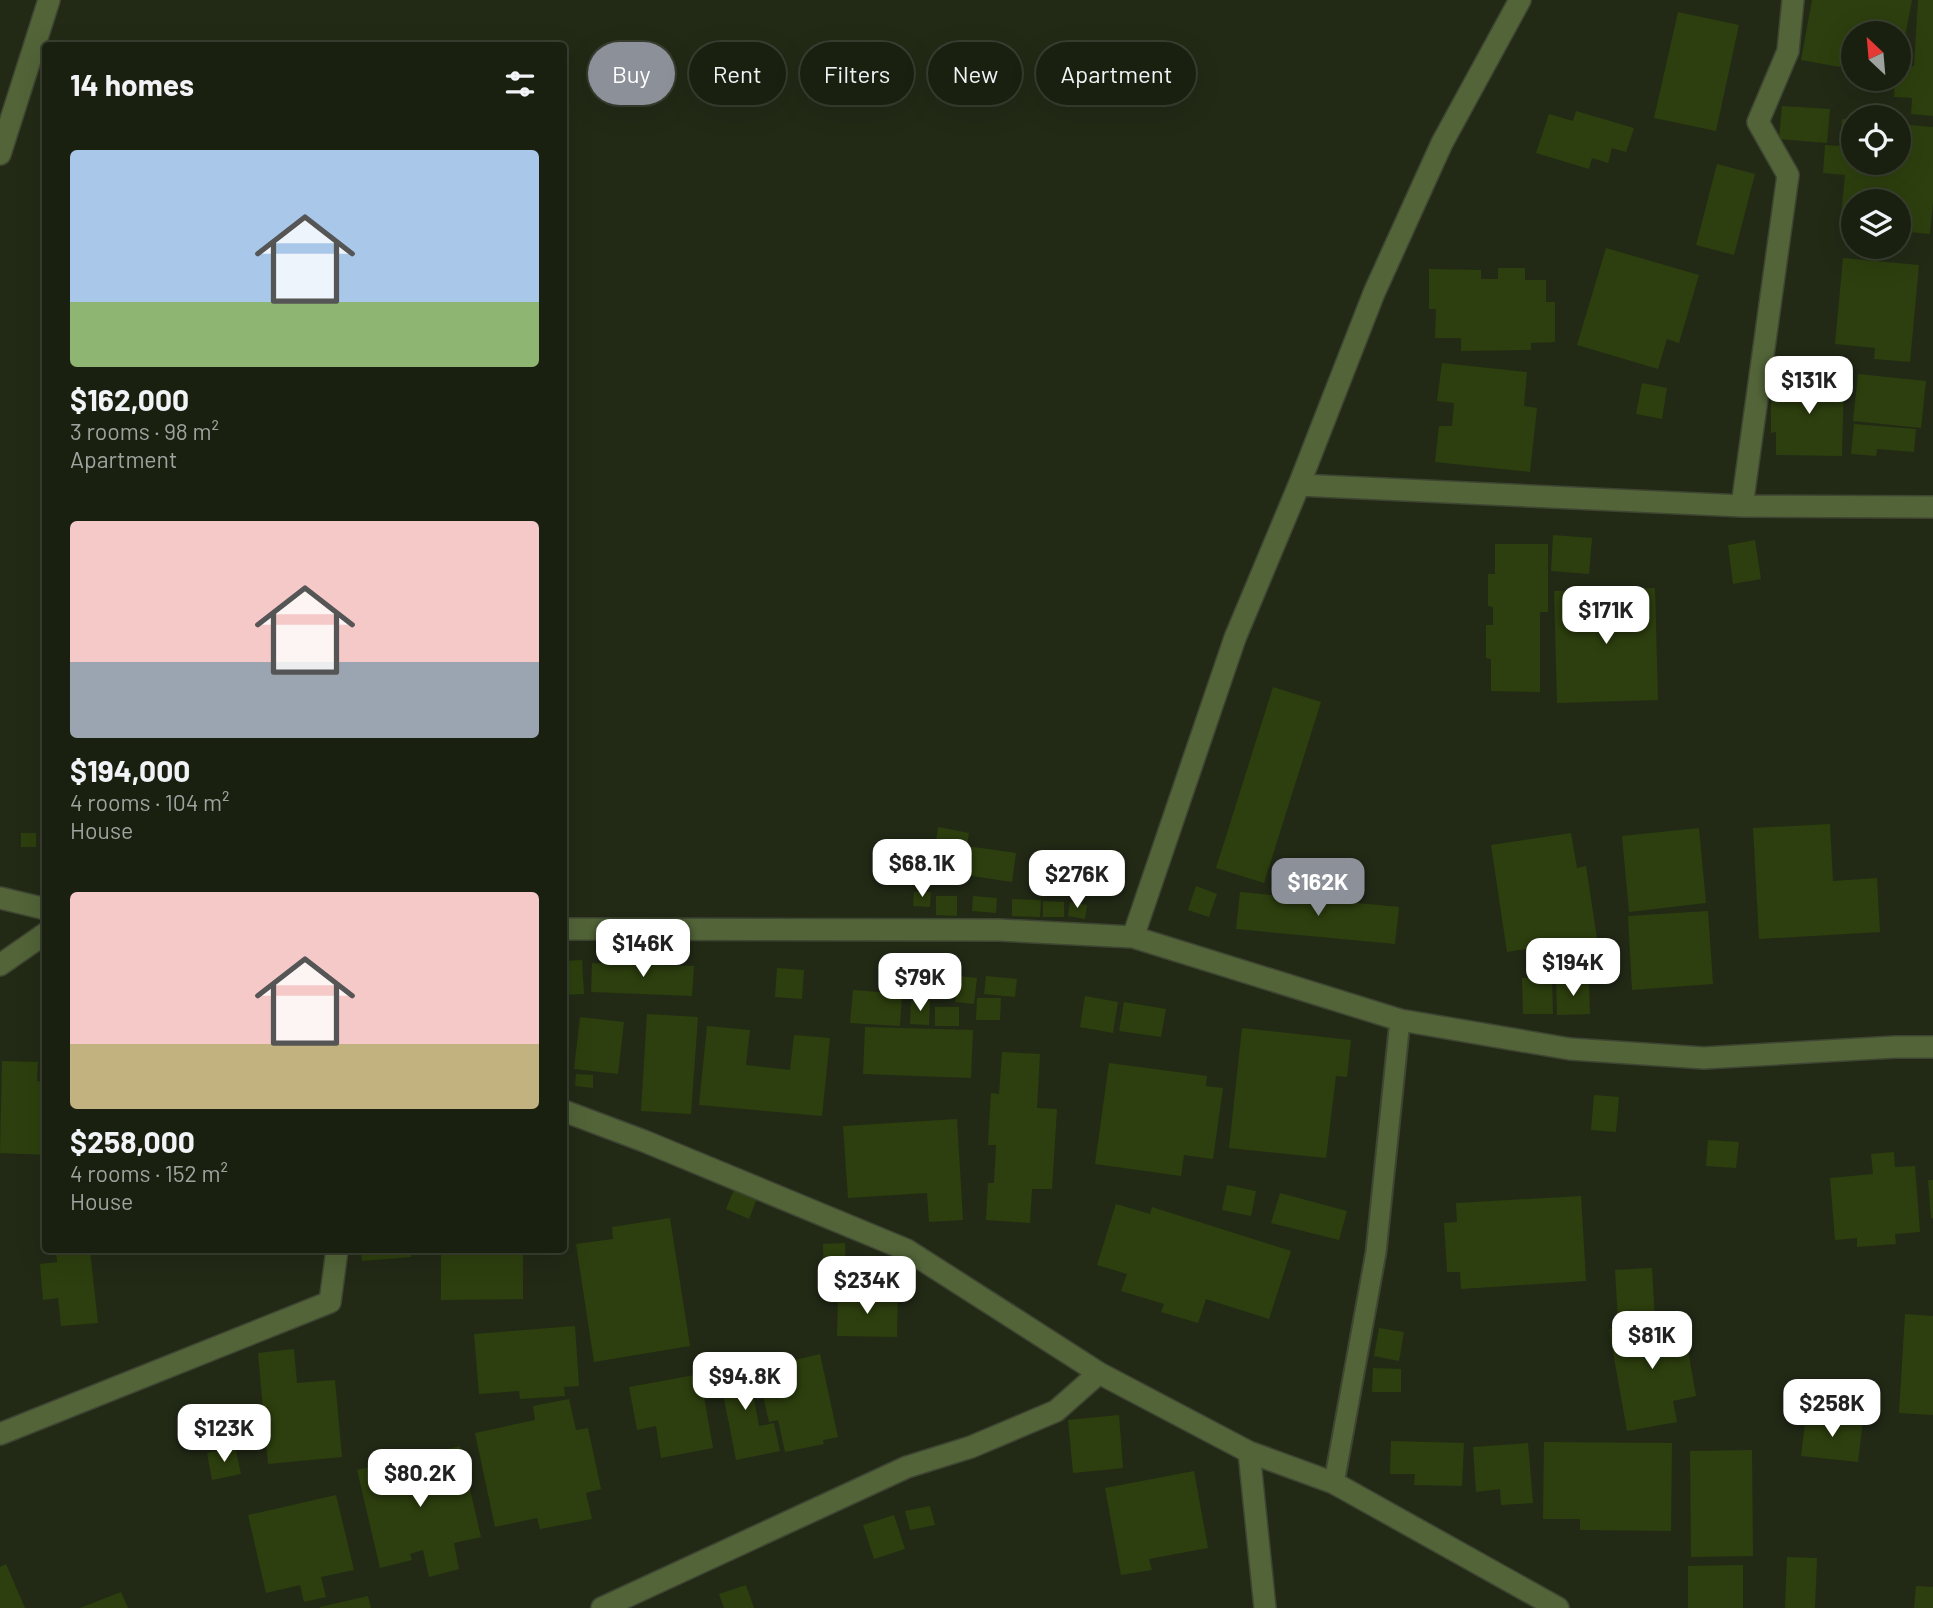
<!DOCTYPE html>
<meta charset="utf-8">
<style>
:root{--surface:#1a2010;--page:#232819;--text:#f1f3f6;--muted:#9fa39f;--line:#383e30;--accent:#8c9099}
body{margin:0;font-family:Barlow,sans-serif;background:var(--page);color:var(--text);height:100vh;display:flex;flex-direction:column;font-size:26px;white-space:nowrap}
*{box-sizing:border-box;margin:0}
p{font-size:23px;color:var(--muted)}
.icon{flex:none;width:38px;height:38px;fill:none;stroke:currentColor;stroke-width:2;stroke-linecap:round;stroke-linejoin:round}
.map{position:relative;flex:1;overflow:hidden}
.drawer{position:absolute;left:42px;top:42px;width:525px;height:1211px;display:flex;flex-direction:column;background:var(--surface);border-radius:7px;box-shadow:0 7px 28px #0002,0 0 0 2px var(--line)}
.drawer>*{flex:none}
.hud{position:absolute;left:588px;top:42px;width:665px;height:63px;display:flex;gap:14px}
.needle{width:46px;rotate:334deg}
.tools{position:absolute;left:1841px;top:21px;display:grid;gap:14px}
.tools a{display:grid;place-items:center;width:70px;height:70px;border-radius:50%;background:var(--surface);box-shadow:0 7px 28px #0002,0 0 0 2px var(--line);font-size:35px}
.price{position:absolute;translate:-50% -60px;padding:0 16px;border-radius:14px;background:#fff;color:#222;font-size:23px;line-height:46px;filter:drop-shadow(0 2px 4px #0008)}
.price::after{content:'';position:absolute;left:50%;top:42px;width:21px;height:16px;margin-left:-10px;background:inherit;clip-path:polygon(0 0,100% 0,50% 100%)}
.price.selected{background:var(--accent);color:#fff}
ul{padding:0;list-style:none}
li{display:grid;align-content:center;gap:14px;height:371px;padding:0 28px}
li span{display:grid;place-items:center;height:217px;border-radius:7px;color:#555}
li>.icon{margin-inline-start:auto}
span .icon{width:126px;height:126px;fill:#fffc;stroke-width:1}
li b{font-size:30px}
h2{display:flex;justify-content:space-between;align-items:center;height:84px;padding:0 28px;font-size:30px}
.chip{padding:0 24px;border-radius:32px;background:var(--surface);box-shadow:0 7px 28px #0002,0 0 0 2px var(--line);font-size:24px;line-height:63px}
.chip.selected{background:var(--accent);color:#fff}
.map>svg:first-child{display:block}
.building{fill:#2d3f0e}
.lines{fill:none;stroke-linecap:round;stroke-linejoin:round}
.lane-casing{stroke:#3e4532;stroke-width:23}
.street-casing{stroke:#3e4532;stroke-width:24}
.lane{stroke:#526438;stroke-width:19}
.street{stroke:#526438;stroke-width:21}
</style>
<div class="map">
<svg width="1933" height="1608" viewBox="0 0 1933 1608">
<rect width="100%" height="100%" fill="#222a16"/>
<path class="building" d="M1812,0H1912L1901,57L1899,56V33H1853V59L1842,57L1840,67L1801,60Z
M1918,0H1933V116L1911,114L1912,98L1894,97L1895,79H1899V65L1914,66Z
M1678,12L1739,25L1716,131L1654,118Z
M1782,106L1830,109L1827,143L1779,139Z
M1576,111L1634,128L1626,152L1612,148L1608,163L1592,158L1589,169L1536,153L1549,114L1573,121Z
M1842,119L1853,120V163H1899V124L1933,127V202L1930,234L1899,231V201H1853V227L1840,226L1845,175L1823,173L1825,145L1840,146Z
M1717,164L1755,174L1734,255L1696,245Z
M1606,248L1699,275L1679,343L1667,339L1658,369L1577,345Z
M1843,258L1919,265L1910,362L1874,359L1875,348L1835,344Z
M1498,268H1525V280H1546V302H1555V342L1531,343V350L1461,351V338H1435L1436,309H1429V269L1481,270V279H1498Z
M1442,363L1527,372L1524,406L1537,408L1530,472L1435,462L1439,426H1452L1454,403L1437,401Z
M1858,374L1926,381L1921,428L1853,421Z
M1780,376L1844,378L1842,456L1776,455V432L1771,433V399H1779Z
M1642,383L1667,388L1662,419L1636,414Z
M1854,424L1916,429L1914,452L1877,449L1876,456L1851,454Z
M1553,535L1592,538L1589,574L1551,571Z
M1755,540L1761,579L1733,584L1728,545Z
M1495,544H1548V612H1540V692L1491,691V659L1486,658V625H1493V607L1488,606V574H1495Z
M1655,588L1658,700L1557,703L1554,591Z
M1273,687L1321,702L1264,883L1216,868Z
M1830,824L1833,881L1877,878L1880,932L1759,939L1753,828Z
M938,827L969,833L967,846L1016,853L1012,882L932,870Z
M1699,828L1706,903L1629,912L1622,836Z
M21,833H36V847H21Z
M1571,833L1577,868L1586,866L1598,945L1571,949L1574,965L1529,971L1526,949L1507,952L1491,845Z
M1196,886L1217,894L1209,917L1188,910Z
M914,892H931L930,907L913,906Z
M1240,892L1399,907L1395,944L1236,929Z
M936,896H957V916L936,915Z
M973,896L997,898L996,913L972,911Z
M1012,899L1041,900L1040,917L1012,916Z
M1043,901L1064,902V917H1043Z
M1070,902L1087,905L1085,919L1068,916Z
M1708,911L1713,984L1632,990L1628,916Z
M582,960L584,994L564,995V961Z
M592,963L694,966L692,996L591,992Z
M777,968L804,970L802,999L775,997Z
M959,976L977,978L974,1004L955,1002Z
M986,976L1017,979L1015,997L984,994Z
M1552,977L1553,1014H1523L1522,978Z
M1589,980L1590,1014L1557,1015L1556,981Z
M853,990L902,994L900,1026L850,1023Z
M1085,996L1118,1002L1113,1033L1080,1027Z
M977,998H1001L1000,1020H976Z
M911,1001H930L929,1025L910,1024Z
M1124,1002L1166,1009L1161,1037L1119,1031Z
M935,1007H959V1026H935Z
M647,1014L698,1017L691,1114L641,1111Z
M580,1017L624,1022L618,1074L574,1069Z
M707,1026L750,1030L746,1065L790,1070L794,1035L830,1038L822,1116L699,1105Z
M865,1027L973,1030L971,1078L863,1074Z
M1242,1028L1351,1040L1347,1077L1336,1076L1326,1158L1229,1148Z
M1002,1052L1040,1054L1037,1108L1057,1109L1052,1189H1032L1030,1223L986,1220L988,1183H994L996,1145H988L991,1093L999,1094Z
M2,1061L38,1062L37,1081L46,1082V1155L0,1153Z
M1109,1063L1207,1076L1206,1086L1223,1088L1213,1159L1184,1155L1181,1176L1095,1164Z
M576,1074L593,1075V1088L575,1086Z
M1594,1095L1619,1097L1616,1132L1591,1130Z
M957,1119L963,1220L929,1222L927,1193L848,1198L843,1126Z
M1708,1140L1739,1142L1736,1168L1706,1166Z
M1894,1152L1895,1167L1915,1166L1920,1232L1895,1234L1896,1244L1857,1247V1238L1835,1240L1830,1178L1873,1174L1871,1154Z
M1928,1180H1933V1218H1931Z
M1227,1185L1256,1191L1251,1216L1222,1210Z
M735,1187L758,1196L749,1219L726,1209Z
M1280,1193L1347,1211L1339,1240L1271,1223Z
M1581,1196L1586,1281L1461,1289L1460,1272H1447L1444,1223L1457,1222L1456,1203Z
M1116,1204L1150,1214L1152,1207L1291,1251L1269,1319L1206,1299L1198,1323L1161,1312L1164,1304L1121,1291L1127,1274L1097,1265Z
M670,1218L690,1346L594,1362L576,1244L613,1239L612,1227Z
M845,1243L846,1282H824L823,1244Z
M56,1250H90L98,1323L61,1326L58,1298L43,1300L40,1264L57,1262Z
M361,1250H411V1257L362,1261Z
M441,1250H523V1299L441,1300Z
M1652,1268L1655,1320L1618,1322L1615,1270Z
M838,1294L898,1295L897,1337L837,1336Z
M1905,1314L1933,1316V1415L1899,1413Z
M1682,1316L1696,1396L1673,1401L1677,1422L1627,1431L1609,1329Z
M575,1326L579,1386L564,1387L565,1396L520,1399L519,1391L479,1394L474,1334Z
M1379,1328L1404,1332L1399,1361L1374,1356Z
M294,1349L297,1383L335,1380L342,1457L268,1464L258,1353Z
M820,1354L838,1437L823,1440L824,1444L785,1452L778,1420L769,1422L757,1369Z
M746,1357L759,1426L774,1423L780,1451L736,1460L717,1363Z
M1373,1368L1401,1369V1392H1372Z
M700,1374L713,1448L661,1458L656,1426L637,1430L629,1387Z
M569,1399L576,1430L588,1428L601,1489L586,1493L592,1519L540,1529L537,1518L495,1527L475,1433L535,1420L533,1406Z
M1119,1415L1123,1468L1073,1473L1068,1420Z
M1806,1415L1863,1421L1858,1462L1801,1456Z
M1391,1441L1464,1443L1462,1486L1414,1485L1415,1474H1390Z
M1544,1442L1672,1443L1671,1531L1580,1530V1519H1543Z
M1528,1443L1533,1503L1501,1505L1500,1489L1476,1492L1473,1447Z
M460,1446L481,1537L454,1543L459,1569L429,1577L423,1550L410,1554L412,1560L380,1568L357,1470Z
M235,1447L241,1474L212,1480L207,1453Z
M1752,1450L1753,1556L1691,1557L1690,1451Z
M1194,1471L1208,1548L1149,1559L1152,1570L1121,1575L1105,1488Z
M336,1495L354,1570L321,1577L326,1597L304,1602L300,1585L266,1593L248,1515Z
M930,1506L935,1525L910,1530L905,1511Z
M894,1515L905,1549L874,1559L863,1525Z
M1787,1557L1817,1558L1815,1608H1785Z
M6,1564L25,1608H0V1567Z
M1743,1565V1608H1688V1566Z
M746,1585L754,1608H724L719,1594Z
M1916,1586L1933,1587V1608H1914Z
M121,1592L128,1608H80Z
M368,1596L371,1608H320V1607Z"/>
<g class="lines">
<g class="lane-casing">
<path id="lane" d="M1334,1483L1376,1252L1400,1020"/>
</g>
<g class="street-casing">
<path id="street" d="M0,154L49,0
M1299,485L1742,506L1933,507
M1742,506L1788,175L1758,122L1788,51L1793,0
M0,898L46,909
M564,929L999,930L1133,937L1400,1020L1570,1049L1704,1058L1895,1047H1933
M1133,937L1235,638L1299,485L1374,293L1442,143L1520,0
M0,965L46,933
M564,1111L644,1141L907,1250L1099,1373L1249,1452L1334,1483L1558,1608
M0,1434L330,1302L337,1250
M1249,1452L1265,1608
M602,1608L907,1467L971,1447L1056,1411L1099,1373"/>
</g>
<use href="#lane" class="lane"/>
<use href="#street" class="street"/>
</g>
</svg>
<div class="tools">
<a><svg class="needle" viewBox="-14 -14 28 28"><path d="M0-13l5 13h-10z" fill="#e53935"/><path d="M0 13l5-13h-10z" fill="#9fa39f"/></svg></a>
<a><svg class="icon" aria-label="locate" viewBox="0 0 24 24"><circle cx="12" cy="12" r="6"/><path d="M12 2v4M12 18v4M2 12h4M18 12h4"/></svg></a>
<a><svg class="icon" aria-label="layers" viewBox="0 0 24 24"><path d="M12 4l9 5-9 5-9-5zM3 14l9 5 9-5"/></svg></a>
</div>
<b class="price" style="left:1809px;top:416px">$131K</b>
<b class="price" style="left:1606px;top:646px">$171K</b>
<b class="price" style="left:922px;top:899px">$68.1K</b>
<b class="price" style="left:1077px;top:910px">$276K</b>
<b class="price selected" style="left:1318px;top:918px">$162K</b>
<b class="price" style="left:643px;top:979px">$146K</b>
<b class="price" style="left:1573px;top:998px">$194K</b>
<b class="price" style="left:920px;top:1013px">$79K</b>
<b class="price" style="left:867px;top:1316px">$234K</b>
<b class="price" style="left:1652px;top:1371px">$81K</b>
<b class="price" style="left:745px;top:1412px">$94.8K</b>
<b class="price" style="left:1832px;top:1439px">$258K</b>
<b class="price" style="left:224px;top:1464px">$123K</b>
<b class="price" style="left:420px;top:1509px">$80.2K</b>
<div class="hud">
<a class="chip selected">Buy</a>
<a class="chip">Rent</a>
<a class="chip">Filters</a>
<a class="chip">New</a>
<a class="chip">Apartment</a>
</div>
<section class="drawer">
<h2>14 homes<svg class="icon" aria-label="filters" viewBox="0 0 24 24"><path d="M4 7h16M4 17h16"/><circle cx="9" cy="7" r="2"/><circle cx="15" cy="17" r="2"/></svg></h2>
<ul>
<li><span style="background:linear-gradient(#a9c7e8 70%,#8fb573 0)"><svg class="icon" aria-label="home" viewBox="0 0 24 24"><path d="M3 11l9-7 9 7M6 9v11h12V9"/></svg></span><div><b>$162,000</b><p>3 rooms · 98 m²</p><p>Apartment</p></div></li>
<li><span style="background:linear-gradient(#f6c9c9 65%,#9aa5b1 0)"><svg class="icon" aria-label="home" viewBox="0 0 24 24"><path d="M3 11l9-7 9 7M6 9v11h12V9"/></svg></span><div><b>$194,000</b><p>4 rooms · 104 m²</p><p>House</p></div></li>
<li><span style="background:linear-gradient(#f6c9c9 70%,#c2b280 0)"><svg class="icon" aria-label="home" viewBox="0 0 24 24"><path d="M3 11l9-7 9 7M6 9v11h12V9"/></svg></span><div><b>$258,000</b><p>4 rooms · 152 m²</p><p>House</p></div></li>
</ul>
</section>
</div>
